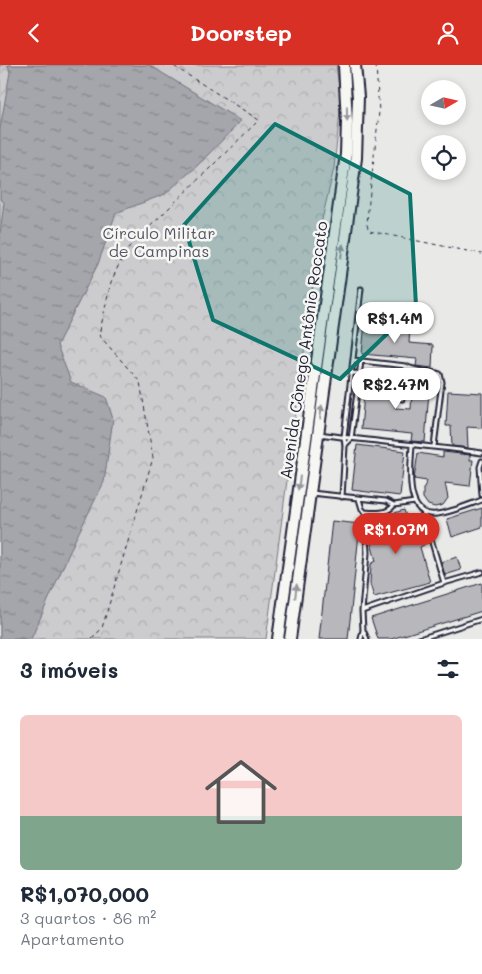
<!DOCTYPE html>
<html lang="pt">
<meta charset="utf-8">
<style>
:root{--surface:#fff;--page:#f6f6f7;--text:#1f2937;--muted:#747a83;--line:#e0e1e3;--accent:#d93025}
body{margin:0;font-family:Mali,sans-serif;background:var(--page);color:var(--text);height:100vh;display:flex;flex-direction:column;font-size:19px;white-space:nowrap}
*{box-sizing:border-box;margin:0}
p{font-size:16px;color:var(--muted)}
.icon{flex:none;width:28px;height:28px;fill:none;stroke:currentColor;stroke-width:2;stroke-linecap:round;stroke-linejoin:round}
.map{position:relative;height:574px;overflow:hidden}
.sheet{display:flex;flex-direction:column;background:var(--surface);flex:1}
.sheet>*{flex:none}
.needle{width:32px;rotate:81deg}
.tools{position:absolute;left:421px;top:15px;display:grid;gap:10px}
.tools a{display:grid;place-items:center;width:45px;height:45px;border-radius:50%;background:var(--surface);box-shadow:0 2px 8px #0003;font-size:25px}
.price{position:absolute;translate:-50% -42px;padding:0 11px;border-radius:18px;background:#fff;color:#222;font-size:16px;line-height:32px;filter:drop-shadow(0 1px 2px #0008)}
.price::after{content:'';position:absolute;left:50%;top:30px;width:15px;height:11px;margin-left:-8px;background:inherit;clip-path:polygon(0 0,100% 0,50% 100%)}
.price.active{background:var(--accent);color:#fff}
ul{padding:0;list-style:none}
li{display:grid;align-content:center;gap:10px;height:265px;padding:0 20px}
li+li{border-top:1px solid var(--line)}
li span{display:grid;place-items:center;height:155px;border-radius:8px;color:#555}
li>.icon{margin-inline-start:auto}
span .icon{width:90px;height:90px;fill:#fffc;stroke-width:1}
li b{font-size:21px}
h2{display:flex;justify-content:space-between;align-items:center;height:60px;padding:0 20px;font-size:21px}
header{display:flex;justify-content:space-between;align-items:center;height:65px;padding:0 20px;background:var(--accent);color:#fff;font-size:22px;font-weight:700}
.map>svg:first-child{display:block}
.forest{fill:url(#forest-crowns);stroke:#777784}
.water{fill:url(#water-ripples);stroke:#71717f}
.building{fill:#b8b8bc;stroke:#22223b}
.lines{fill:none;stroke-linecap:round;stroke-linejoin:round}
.lane-casing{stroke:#22223b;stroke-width:7}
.primary-casing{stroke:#22223b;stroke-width:14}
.path{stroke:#22223b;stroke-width:1;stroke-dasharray:4 4;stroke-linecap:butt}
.lane{stroke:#f6f6f2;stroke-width:3}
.primary{stroke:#f6f6f2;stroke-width:10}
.oneway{fill:#9797a0}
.marked{fill:#0f766e;fill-opacity:0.2;stroke:#0f766e;stroke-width:4;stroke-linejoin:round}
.labels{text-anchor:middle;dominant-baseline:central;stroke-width:5;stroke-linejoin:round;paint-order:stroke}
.park-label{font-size:16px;fill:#555567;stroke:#f6f6f2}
.street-label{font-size:16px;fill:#22223b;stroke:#f6f6f2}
</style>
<header><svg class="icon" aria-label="back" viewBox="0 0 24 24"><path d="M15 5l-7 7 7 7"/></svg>Doorstep<svg class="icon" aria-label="person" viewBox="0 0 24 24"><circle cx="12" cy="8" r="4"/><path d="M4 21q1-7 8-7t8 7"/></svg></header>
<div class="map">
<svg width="482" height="574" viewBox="0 0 482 574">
<defs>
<pattern id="forest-crowns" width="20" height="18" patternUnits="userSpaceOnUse" patternTransform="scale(1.25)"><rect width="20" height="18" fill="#ccccce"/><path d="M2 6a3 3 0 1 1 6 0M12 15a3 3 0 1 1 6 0" fill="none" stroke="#afafb2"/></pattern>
<pattern id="water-ripples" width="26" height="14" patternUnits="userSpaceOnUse" patternTransform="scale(1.25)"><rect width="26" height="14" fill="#a5a5ac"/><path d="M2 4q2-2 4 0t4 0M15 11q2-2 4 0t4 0" fill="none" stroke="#86868d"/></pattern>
</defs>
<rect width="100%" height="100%" fill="#e9e9e7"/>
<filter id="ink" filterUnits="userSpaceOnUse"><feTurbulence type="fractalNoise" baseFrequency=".02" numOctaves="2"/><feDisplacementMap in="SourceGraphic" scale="10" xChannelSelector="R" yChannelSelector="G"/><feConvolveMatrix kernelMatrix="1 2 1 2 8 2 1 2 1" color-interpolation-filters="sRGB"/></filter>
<g filter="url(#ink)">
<path class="forest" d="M0,0H336L341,37L334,103L321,159L266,574H0Z"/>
<path class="water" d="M8,0H149L241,56L198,100L165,129L116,148L98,199L57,280L71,317L106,332L113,354L104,417L75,475L31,574H0V169L4,137L0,134V64L10,7Z"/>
<path class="building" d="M365,257L410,261L409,278L433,280L432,303L416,301L417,294L362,289Z
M413,312L430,313L425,377L411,376L412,369L361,364L365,318L397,320L395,343L411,344Z
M448,326L482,328V363L467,362L468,383L452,381L451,361H446Z
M357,380L405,386L400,431L352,425Z
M443,387L470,390V395H473L470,421L445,418L448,433L443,440L435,442L428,440L423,433V424L427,416L414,414L418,388L443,392Z
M482,443V462L452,472L447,454Z
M404,445L409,461L417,459L424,480L420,482L430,517L374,532L370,519L371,499L376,496L370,474L372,472L369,456Z
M332,456L360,459L348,574H319Z
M457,492L461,505L445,510L441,497Z
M482,518V546L391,574H378L371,553Z"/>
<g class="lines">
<g class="lane-casing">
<path id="lane" d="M353,295L406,301C415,307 429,305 440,309L442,317L434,381
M352,308L404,310L412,304
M402,334L406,301
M319,369C373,377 428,380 482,388
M345,380L351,374L361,296
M412,380C411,400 403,454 437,449C452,447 468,440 482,435
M482,396L480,402L482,430
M311,428L386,436L394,440L415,437
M342,432L345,381L344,372L361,224
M359,434L362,444L365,447C375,448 388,449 394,440
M423,447L444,518
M362,546L367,488L365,447
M363,565L367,574
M361,574L363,565L362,546L444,518L482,507
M419,574L482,554"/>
</g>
<g class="primary-casing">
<path id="primary" d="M278,574L346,89L347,57L344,0
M290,574L356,93L358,32L355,0"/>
</g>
<path class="path" d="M376,0L379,47L368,145L367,160L369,166L482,189
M92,574L102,563L153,393L140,317L99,270L111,217L125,186L259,55L172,0"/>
<use href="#lane" class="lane"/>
<use href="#primary" class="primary"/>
</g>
<defs><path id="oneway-solid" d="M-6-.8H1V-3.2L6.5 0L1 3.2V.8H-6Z" transform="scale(1.25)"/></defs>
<g class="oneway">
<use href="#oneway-solid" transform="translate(347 49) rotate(89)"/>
<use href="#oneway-solid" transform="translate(342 186) rotate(-82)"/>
<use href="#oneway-solid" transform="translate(321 347) rotate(-83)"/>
<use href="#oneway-solid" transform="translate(299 418) rotate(98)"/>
<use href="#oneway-solid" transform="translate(296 526) rotate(-83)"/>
</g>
</g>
<path class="marked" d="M275,59L410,129L416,241L340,314L213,255L184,160Z"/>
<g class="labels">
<g class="park-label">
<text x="159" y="167">Círculo Militar<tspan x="159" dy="18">de Campinas</tspan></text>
</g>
<g class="street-label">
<text transform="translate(303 285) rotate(-82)">Avenida Cônego Antônio Roccato</text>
</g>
</g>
</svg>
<div class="tools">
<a><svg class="needle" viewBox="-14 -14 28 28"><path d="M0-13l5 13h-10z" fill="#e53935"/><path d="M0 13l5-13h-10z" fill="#747a83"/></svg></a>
<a><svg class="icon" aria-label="locate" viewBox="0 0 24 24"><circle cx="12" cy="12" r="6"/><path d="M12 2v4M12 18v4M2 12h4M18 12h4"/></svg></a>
</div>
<b class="price" style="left:395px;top:279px">R$1.4M</b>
<b class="price" style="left:396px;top:345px">R$2.47M</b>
<b class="price active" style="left:396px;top:490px">R$1.07M</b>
</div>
<section class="sheet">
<h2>3 imóveis<svg class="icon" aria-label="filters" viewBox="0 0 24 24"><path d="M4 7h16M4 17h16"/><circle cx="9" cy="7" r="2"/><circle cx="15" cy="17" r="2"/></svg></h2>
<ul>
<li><span style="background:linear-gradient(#f6c9c9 65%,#7fa58c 0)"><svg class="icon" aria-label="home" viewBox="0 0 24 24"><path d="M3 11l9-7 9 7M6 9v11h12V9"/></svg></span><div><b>R$1,070,000</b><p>3 quartos · 86 m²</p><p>Apartamento</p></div></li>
</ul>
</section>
